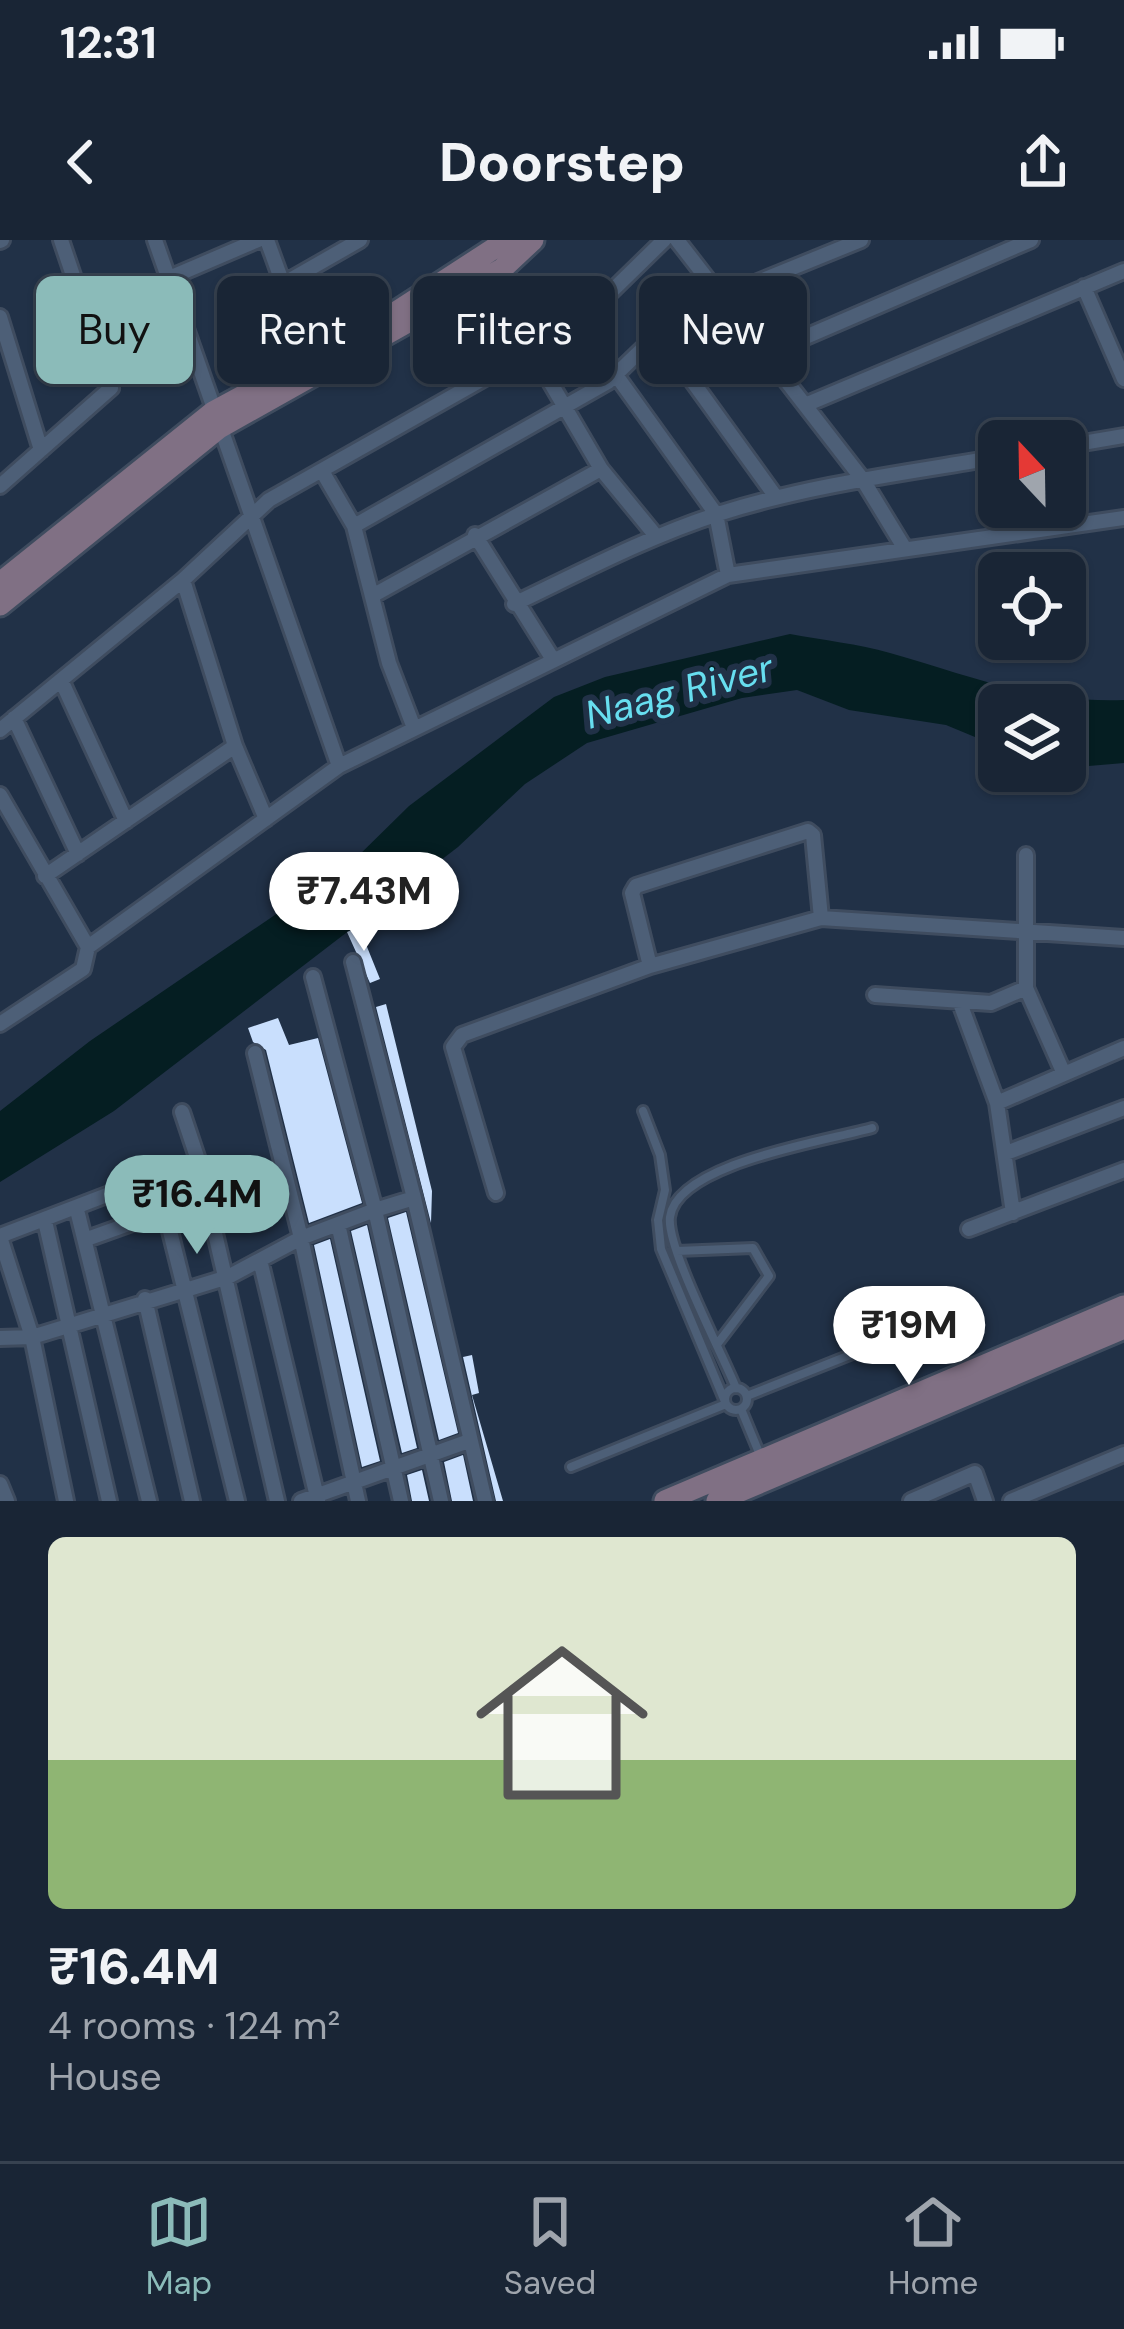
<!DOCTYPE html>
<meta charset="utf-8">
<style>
:root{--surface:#192535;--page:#222d3d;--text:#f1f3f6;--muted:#9fa5ad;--line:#374250;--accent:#8bbbb9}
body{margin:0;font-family:"DM Sans",sans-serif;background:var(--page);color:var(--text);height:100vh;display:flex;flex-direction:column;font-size:45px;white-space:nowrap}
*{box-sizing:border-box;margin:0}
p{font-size:39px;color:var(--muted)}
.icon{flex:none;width:66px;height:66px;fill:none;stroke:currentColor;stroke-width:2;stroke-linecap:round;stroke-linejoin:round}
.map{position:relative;height:1261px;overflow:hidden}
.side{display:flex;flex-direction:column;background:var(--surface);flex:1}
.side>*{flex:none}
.top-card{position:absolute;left:36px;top:36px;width:1053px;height:108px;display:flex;gap:24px}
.needle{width:78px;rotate:338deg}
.tools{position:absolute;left:978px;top:180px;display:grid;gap:24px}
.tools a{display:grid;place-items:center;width:108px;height:108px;border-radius:18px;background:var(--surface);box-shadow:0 3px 9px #0004,0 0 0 3px var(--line);font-size:60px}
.price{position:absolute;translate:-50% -102px;padding:0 27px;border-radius:42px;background:#fff;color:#222;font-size:39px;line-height:78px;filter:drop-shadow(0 3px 6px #0008)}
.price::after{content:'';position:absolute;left:50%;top:72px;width:36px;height:27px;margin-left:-18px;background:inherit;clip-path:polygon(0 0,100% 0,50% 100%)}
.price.on{background:var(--accent);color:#111}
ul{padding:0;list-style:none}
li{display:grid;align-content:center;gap:24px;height:636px;padding:0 48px}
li+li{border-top:3px solid var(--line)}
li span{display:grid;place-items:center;height:372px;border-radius:18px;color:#555}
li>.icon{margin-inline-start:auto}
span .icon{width:216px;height:216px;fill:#fffc;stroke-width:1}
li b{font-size:51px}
.chip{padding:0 42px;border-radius:18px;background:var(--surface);box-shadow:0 3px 9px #0004,0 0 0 3px var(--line);font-size:42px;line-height:108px}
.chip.on{background:var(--accent);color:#111}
.status{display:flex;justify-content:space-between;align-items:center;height:84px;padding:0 60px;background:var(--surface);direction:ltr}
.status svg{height:33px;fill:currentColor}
header{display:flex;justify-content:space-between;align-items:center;height:156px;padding:0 48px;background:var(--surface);font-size:54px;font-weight:800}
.menu{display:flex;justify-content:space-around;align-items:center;height:168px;border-top:3px solid var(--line);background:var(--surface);font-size:33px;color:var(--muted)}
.menu a{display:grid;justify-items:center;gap:6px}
.menu .on{color:var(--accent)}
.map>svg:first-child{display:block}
.water{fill:#051e22}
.building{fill:#c9dffd}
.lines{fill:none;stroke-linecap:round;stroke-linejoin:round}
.lane-casing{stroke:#3f4c5f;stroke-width:14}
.street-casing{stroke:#3f4c5f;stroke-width:20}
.secondary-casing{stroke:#3f4c5f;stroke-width:27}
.lane{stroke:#4d5f77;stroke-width:8}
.street{stroke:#4d5f77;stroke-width:14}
.secondary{stroke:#807084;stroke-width:21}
.labels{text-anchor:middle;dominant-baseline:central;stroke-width:12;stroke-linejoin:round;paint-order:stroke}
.water-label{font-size:39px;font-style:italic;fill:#67deef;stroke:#213147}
</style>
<div class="status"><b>12:31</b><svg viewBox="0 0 49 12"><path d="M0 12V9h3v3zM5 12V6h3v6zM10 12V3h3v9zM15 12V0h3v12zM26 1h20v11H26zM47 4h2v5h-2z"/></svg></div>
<header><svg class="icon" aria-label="back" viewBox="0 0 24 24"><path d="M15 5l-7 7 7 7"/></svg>Doorstep<svg class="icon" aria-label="share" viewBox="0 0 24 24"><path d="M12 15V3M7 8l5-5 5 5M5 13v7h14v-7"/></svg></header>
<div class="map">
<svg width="1124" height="1261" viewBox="0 0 1124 1261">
<rect width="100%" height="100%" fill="#213147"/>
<path class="water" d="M790,394C823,400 858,404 890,413C974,437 1035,463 1124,460V523L1065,528V465H999V507L946,485L849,470L797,450L742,458L587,503L525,544L458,607L114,871L0,942V871L90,801L351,623L409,566L554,457L605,437Z"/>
<path class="building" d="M359,687L380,739L370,743L347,692Z
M386,764L432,951L431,983L376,767Z
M278,778L289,805L318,798L362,963L309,983L266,810L253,802L248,788Z
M406,972L458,1193L439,1200L388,978Z
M367,985L417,1208L402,1213L351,991Z
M330,999L380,1221L362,1227L314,1005Z
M472,1115L479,1153L472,1155L503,1261H496L463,1117Z
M463,1215L473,1261H452L444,1222Z
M422,1230L429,1261H412L407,1235Z"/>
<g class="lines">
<g class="lane-casing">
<path id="lane" d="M677,1011L753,1008L769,1036L718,1103
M725 1159a11 11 0 1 1 22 0a11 11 0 1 1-22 0Z
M736,1148C722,1113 666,1007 670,977C677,923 827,901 872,888
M747,1156L943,1078
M741,1169L760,1215
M571,1227L726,1164L661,1009L658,980L665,950L660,915L643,871"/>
</g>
<g class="street-casing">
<path id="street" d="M155,0L339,526L728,335L1124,278
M267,0L283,44L360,0
M677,0L863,240L905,309
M0,1L2,0
M167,39L258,0
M1084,47L1124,139
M721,57L861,0
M0,77L41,210
M659,95L776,257
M766,114L1031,0
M616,135L716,274L728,335
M805,165L1124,31
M1065,206L1124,196
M601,229L656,296
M322,231L354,286L389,423L414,488
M0,246L111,148L61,0
M354,286L608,142L711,43
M475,295L552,418
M372,356L601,229L532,111
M514,364C581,332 647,297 718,274C809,245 905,233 999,217
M61,440L126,581
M14,478L78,614
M0,490L183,340
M235,506L266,579
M0,555L88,707
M45,636L235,506L183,340L269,260L575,87L664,0
M353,722L414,958
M650,726L632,653L636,646L808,591L813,595L821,678
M313,737L375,970L414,958L485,1261
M1026,748L1064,834
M875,755L991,763L1026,748V615
M960,763L997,863L1013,973
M0,784L83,729L88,707L339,526
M997,863L1124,808
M182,872L198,920
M1006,913L1124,868
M496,953L453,807L462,795L650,726L821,678L1124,698
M77,970L149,1261
M165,971L237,1261
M45,981L109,1261
M338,984L401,1261
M969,989L1124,930
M0,996L198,920L277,1261
M0,997L32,1097L66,1261
M87,999L207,956
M260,1020L318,1261
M145,1059L192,1261
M0,1098L32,1097L228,1037L301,998L255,813
M0,1244L7,1261
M301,1261L469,1201
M358,1261L301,998L375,970L441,1261
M911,1261L975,1233L985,1261
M1011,1261L1124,1214"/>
</g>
<g class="secondary-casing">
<path id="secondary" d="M0,343L213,172L393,74L507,0
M0,365L219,188L502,29L533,0
M665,1261L1124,1066
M717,1261L1124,1088"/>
</g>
<use href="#lane" class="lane"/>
<use href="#street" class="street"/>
<use href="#secondary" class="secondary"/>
</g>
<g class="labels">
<g class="water-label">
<text transform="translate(679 451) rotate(-15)">Naag River</text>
</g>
</g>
</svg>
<div class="tools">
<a><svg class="needle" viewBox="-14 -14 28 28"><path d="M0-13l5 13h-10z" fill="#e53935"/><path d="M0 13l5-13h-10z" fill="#9fa5ad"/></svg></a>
<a><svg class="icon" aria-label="locate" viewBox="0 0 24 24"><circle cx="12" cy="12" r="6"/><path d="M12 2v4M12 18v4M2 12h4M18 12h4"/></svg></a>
<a><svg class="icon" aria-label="layers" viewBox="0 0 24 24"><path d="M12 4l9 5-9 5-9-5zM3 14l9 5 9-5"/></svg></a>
</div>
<b class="price" style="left:364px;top:714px">₹7.43M</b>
<b class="price on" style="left:197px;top:1017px">₹16.4M</b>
<b class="price" style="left:909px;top:1148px">₹19M</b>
<div class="top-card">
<a class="chip on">Buy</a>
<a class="chip">Rent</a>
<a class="chip">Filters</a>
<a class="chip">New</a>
</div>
</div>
<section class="side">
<ul>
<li><span style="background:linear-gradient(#dfe7d0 60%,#8fb573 0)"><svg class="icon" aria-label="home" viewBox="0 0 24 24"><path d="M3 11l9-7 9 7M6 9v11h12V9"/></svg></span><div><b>₹16.4M</b><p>4 rooms · 124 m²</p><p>House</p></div></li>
</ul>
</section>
<nav class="menu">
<a class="on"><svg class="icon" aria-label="map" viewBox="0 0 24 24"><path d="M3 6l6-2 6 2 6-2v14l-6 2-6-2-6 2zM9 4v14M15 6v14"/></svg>Map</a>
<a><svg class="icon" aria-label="saved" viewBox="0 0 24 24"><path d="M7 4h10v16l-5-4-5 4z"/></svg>Saved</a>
<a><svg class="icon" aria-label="home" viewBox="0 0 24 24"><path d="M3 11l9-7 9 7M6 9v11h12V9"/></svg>Home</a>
</nav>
